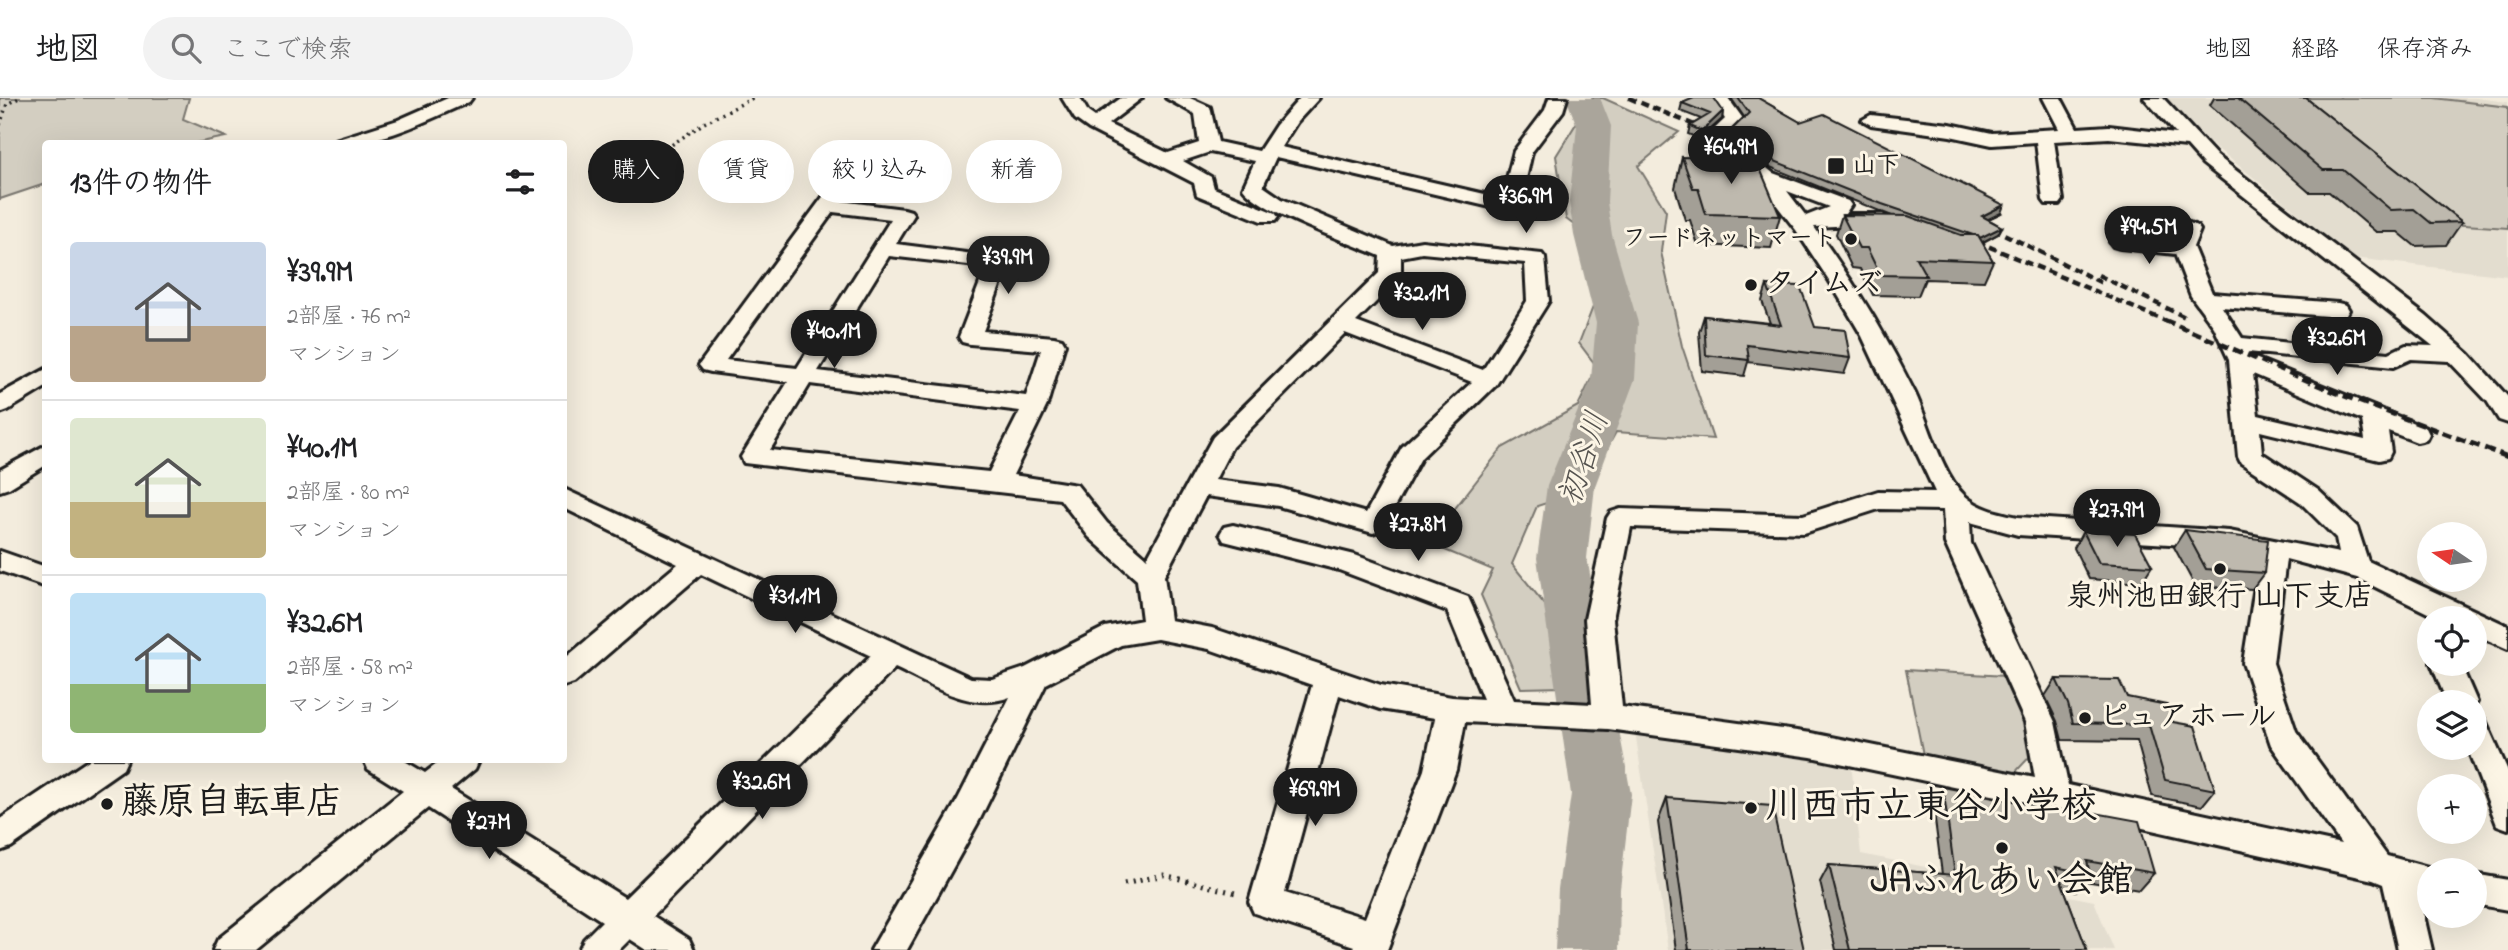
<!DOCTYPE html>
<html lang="ja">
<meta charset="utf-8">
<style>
:root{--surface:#fff;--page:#f2f2f2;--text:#202124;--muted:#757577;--line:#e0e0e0;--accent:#1c1c1c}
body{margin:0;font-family:"Indie Flower","Klee One",sans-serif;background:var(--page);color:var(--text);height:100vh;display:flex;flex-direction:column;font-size:26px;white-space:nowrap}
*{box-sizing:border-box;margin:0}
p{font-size:23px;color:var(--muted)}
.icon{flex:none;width:38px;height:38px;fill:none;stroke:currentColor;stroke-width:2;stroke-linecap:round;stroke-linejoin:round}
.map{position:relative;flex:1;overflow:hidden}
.details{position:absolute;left:42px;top:42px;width:525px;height:623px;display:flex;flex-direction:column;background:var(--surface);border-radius:7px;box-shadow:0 7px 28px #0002}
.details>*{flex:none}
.top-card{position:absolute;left:588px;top:42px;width:665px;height:63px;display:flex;gap:14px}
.needle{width:46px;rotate:283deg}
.tools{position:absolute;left:2417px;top:424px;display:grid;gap:14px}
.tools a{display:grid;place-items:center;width:70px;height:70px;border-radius:50%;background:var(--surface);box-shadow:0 7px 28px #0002;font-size:35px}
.price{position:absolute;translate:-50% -60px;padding:0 16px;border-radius:24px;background:var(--accent);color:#fff;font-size:23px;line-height:46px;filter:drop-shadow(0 2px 4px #0008)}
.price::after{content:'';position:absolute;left:50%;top:42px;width:21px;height:16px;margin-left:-10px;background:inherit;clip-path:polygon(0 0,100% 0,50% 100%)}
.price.selected{background:#222;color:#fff}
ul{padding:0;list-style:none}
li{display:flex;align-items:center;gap:21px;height:175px;padding:0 28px}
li+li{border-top:2px solid var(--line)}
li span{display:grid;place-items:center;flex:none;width:196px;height:140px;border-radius:7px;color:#555}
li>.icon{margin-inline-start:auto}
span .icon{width:84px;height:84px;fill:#fffc;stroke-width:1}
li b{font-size:30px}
h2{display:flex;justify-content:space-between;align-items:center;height:84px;padding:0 28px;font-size:30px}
.pill{padding:0 24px;border-radius:32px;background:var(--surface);box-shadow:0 7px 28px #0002;font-size:24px;line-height:63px}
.pill.selected{background:var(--accent);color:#fff}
header{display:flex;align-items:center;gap:42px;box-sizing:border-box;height:98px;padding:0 35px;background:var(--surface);border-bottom:2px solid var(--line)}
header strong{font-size:33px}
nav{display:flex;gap:38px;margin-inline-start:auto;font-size:24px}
.search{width:490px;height:63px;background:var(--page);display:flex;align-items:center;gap:18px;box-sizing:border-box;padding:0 24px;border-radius:38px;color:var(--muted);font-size:26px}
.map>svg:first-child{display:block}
.built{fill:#e3ddcf}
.green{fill:#d3cec1;stroke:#78756e;stroke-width:2}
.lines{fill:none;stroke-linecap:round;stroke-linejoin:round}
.river{fill:#aaa59b;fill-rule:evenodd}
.minor-casing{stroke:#1c1c1c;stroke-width:6}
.path-far1{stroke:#1c1c1c;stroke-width:3.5;stroke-dasharray:2 4.5;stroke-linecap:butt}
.path{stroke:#1c1c1c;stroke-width:5;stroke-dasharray:2 6;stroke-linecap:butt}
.minor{fill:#fcf5e5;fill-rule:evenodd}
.rail-far1{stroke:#1c1c1c;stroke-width:4.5;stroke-dasharray:8 4.5;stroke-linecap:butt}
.rail{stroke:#1c1c1c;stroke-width:5;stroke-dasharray:10 5;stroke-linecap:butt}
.wall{fill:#a39f96;stroke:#1c1c1c;stroke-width:2}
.shaded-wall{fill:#85827a;stroke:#1c1c1c;stroke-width:2}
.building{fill:#beb9ae;stroke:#1c1c1c;stroke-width:2}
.poi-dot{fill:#1c1c1c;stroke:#fcf5e5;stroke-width:2.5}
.labels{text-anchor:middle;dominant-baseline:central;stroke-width:6;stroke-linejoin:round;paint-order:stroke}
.far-poi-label{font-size:24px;font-weight:bold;fill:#1c1c1c;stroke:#fcf5e5;text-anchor:start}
.poi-label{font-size:30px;font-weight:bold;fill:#1c1c1c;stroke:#fcf5e5;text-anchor:start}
.water-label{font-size:32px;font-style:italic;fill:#55534f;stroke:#fcf5e5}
.near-poi-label{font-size:37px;font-weight:bold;fill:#1c1c1c;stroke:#fcf5e5;text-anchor:start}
</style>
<header>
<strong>地図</strong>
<div class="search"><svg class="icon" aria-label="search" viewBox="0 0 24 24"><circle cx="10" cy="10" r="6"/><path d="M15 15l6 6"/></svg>ここで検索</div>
<nav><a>地図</a><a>経路</a><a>保存済み</a></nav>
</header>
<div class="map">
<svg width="2508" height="852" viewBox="0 0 2508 852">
<rect width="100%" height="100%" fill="#f3ecdd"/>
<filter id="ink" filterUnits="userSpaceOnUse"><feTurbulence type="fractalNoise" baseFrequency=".0143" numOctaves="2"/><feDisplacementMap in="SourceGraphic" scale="14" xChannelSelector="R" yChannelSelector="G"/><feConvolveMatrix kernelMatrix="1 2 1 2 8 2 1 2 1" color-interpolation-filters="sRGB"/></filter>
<g filter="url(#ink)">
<path class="built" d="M2160,0H2476L2508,4V178L2354,160L2204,40Z
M1635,633L1851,665L1861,756L2094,803L2114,852H1668Z"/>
<path class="green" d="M0,0H189L183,21L226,39L191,46H46L45,86L0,101Z
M1592,0H1603L1679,34L1638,68L1666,113L1661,154L1682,248L1713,341L1616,334L1584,393L1537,408L1512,466L1546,508L1564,589L1521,590L1481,497L1493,472L1428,445L1502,350L1578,308L1597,269L1579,245L1613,157L1566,121L1556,58Z
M2289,0H2434L2508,9V130L2450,126Z
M1906,572L2005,578L2036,652L2010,680L1924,662Z"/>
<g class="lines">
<path class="river" d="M1566,0H1600L1611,28L1607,104L1612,137L1638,225L1635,281L1595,388L1587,460L1631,696L1620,791L1619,852H1555L1558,791L1571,696L1537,460L1547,388L1591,281L1596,225L1574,137L1569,104L1577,28Z"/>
<g class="minor-casing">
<path id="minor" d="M448,0H472L469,4C423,24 384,46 333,46L335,42L398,22Z
M1062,0H1080L1088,14L1095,19L1121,0H1142L1108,26L1168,55L1199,45L1195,16L1166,0H1190L1210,9L1218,44L1259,53L1276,27L1300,0H1319L1297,24L1281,49L1502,100L1514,53L1545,12L1549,0H1567L1563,13L1532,54L1521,104L1532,107L1535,111L1532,115L1525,117L1276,59L1263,88L1282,101L1393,148L1422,143L1542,156L1545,160L1549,203L1496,287L1421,360L1382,432L1373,435L1278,408L1206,398L1164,478L1170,522L1212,530L1381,587L1452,599L1483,601L1447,513L1339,472L1224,443L1220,436L1224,429L1233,427L1355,457L1468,499L1514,602L1592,606L1585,521L1607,420L1611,414L1620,411L1803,417L1878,393L1935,394L1862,238L1829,182L1796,132L1750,73L1729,64L1693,57L1691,53L1725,21L1710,0H1728L1744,22L1715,50L1753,59L1773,75L1848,103L1851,107L1845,116H1883L1886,120L1883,124L1876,126L1814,129C1853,182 1886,237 1915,295C1929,325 1941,374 1964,397C1979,411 1999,415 2018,419L2229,433L2339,455L2336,440L2300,404L2241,365L2238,359L2229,262L2214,229L2191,198L2175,156L2120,150L2113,148L2110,144L2113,140L2120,138L2175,144L2179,135L2143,120L2140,116L2143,112H2157L2197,128L2200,132L2193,149L2212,195L2338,205L2346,207L2349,212L2346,217L2338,219L2222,209L2242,240L2389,255L2406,247L2433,248L2203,66L2187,48L2109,40L2054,43L2063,102L2060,106H2046L2043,102L2036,44L1992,47L1950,38L1871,27L1862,22L1871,17L1950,26L1992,35L2059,31L2043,0H2061L2077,30L2109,28L2176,36L2144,0H2163L2217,58L2426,218L2469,256L2508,299V325L2499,322L2487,303L2449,263L2411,261L2393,269L2248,254L2250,258L2426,330L2429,336L2426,342L2417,344L2388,333L2391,354L2388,360L2379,362L2260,333L2262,355L2318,392L2357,429L2368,463L2508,528V551L2474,536V520H2438L2357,480L2286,461L2273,565L2296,633L2387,758L2439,772H2429V798L2419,796L2432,852H2398L2383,786L2373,782L2054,710L1811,659L1608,631L1465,624L1456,672L1387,852H1353L1354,848L1254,815L1249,804L1312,587L1209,551L1157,541L1121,547L1046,586L980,721L907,852H871L958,701L1010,599C969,614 932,587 895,570L653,818L689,841L694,852H647L630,841L619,852H579L584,841L602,823L428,710L256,852H213L218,841L403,693L368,671L364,662H403L425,675L442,662H479L475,671L451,691L625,800L871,558L701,476L574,585L564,588V561L678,466L564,410V391L971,580L992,581L1025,570L1105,529L1142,522L1137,482L1089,439L1060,401L744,365L741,359L788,284L711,274L703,272L699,267L842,73H856L859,77L840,103L904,111L911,113L914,117L896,146L1005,160L1009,164L983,233L1054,239L1062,241L1065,246L1047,307L1013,377L1077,387L1107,425L1147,460L1213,339L1379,175L1380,158C1349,144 1262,115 1243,90L1255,63L1210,54L1183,63L1211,79L1214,90L1275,115L1278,119L1275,123H1261L1197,97L1194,85L1089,31L1075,21ZM1787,93L1829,109L1806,118ZM833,114L891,121L797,270L726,262ZM1422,155L1525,165L1527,203L1483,272L1356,224L1398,182L1401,177V159ZM889,158L986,169L959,239L962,244L970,246L1041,252L1026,298L818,273ZM1345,235L1472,284L1402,349L1366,415L1279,390L1215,382L1232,349ZM2253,276L2362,322L2365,342L2258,317ZM810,286L1020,313L989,374L770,352ZM1879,411L1943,412L1945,445L2025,624L2035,680L1811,635L1622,609L1613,521L1631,429L1804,435ZM1970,424L2018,437L2186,447L2260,456L2243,565L2271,647L2341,746L2068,687L2055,624L1971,445ZM1339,597L1380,611L1435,620L1424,672L1365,820L1285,795Z
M46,271V289L8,312L0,315V296Z
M46,347V367L9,390L0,393V372Z
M0,453L46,469V489L0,473Z
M2431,565H2460L2477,604L2474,609V604H2447Z
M2474,619L2485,622L2508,673V731L2497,727L2467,649H2474Z
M89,662H127L123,671L11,749L0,753V721Z
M2474,776L2508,782V812L2474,806Z"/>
</g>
<path class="path-far1" d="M0,27L7,6L19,0
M618,83L704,25L753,0"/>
<path class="path" d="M1124,786L1164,777L1239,796"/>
<use href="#minor" class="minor"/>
<path class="rail-far1" d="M1629,0L1743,47
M1982,125L2104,186
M1966,139L2168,224
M2098,177L2187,220"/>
<path class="rail" d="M2164,222L2337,295L2508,359"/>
</g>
<path class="wall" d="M1731,0H1758L1800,24L2001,115L1988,121L2002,129L1998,136L1982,145L1993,163L1984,183L1925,181L1918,198L1873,197L1860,171L1852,170L1836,136L1842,117L1892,118L1770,69L1754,56L1720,49L1722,41L1744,19Z
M2214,0H2306L2462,124L2446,147L2415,148L2398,134H2376L2329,94H2309L2210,7Z
M1682,5L1723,13L1722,21L1700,41L1688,36L1690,28L1701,21L1680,13Z
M1682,59L1780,118L1771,150L1698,147L1690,122H1685L1675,90Z
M1767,187L1850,260L1844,276L1748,264L1744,278L1702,273L1699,234L1704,218L1770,225L1762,203Z
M2185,432L2264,475L2252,491L2195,488L2174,449Z
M2083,433L2152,468L2141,485L2089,481L2074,450Z
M2056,581L2127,599L2173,624L2215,692L2202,708L2152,698L2137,643L2062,642L2057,623L2045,598Z
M1943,689L2076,715L2079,712L2154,775L2139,792L2085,783L2076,793L2064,791L2087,852H1836L1820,784L1829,767L1942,776L1933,707Z
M1667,700L1804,852H1676L1658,724Z"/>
<path class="shaded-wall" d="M1723,13L1722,21L1700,41L1702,33Z
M2004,107L2001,115L1978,126L1982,118Z
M2002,129L1998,136L1973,149L1977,141Z"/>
<path class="building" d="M1694,0H1714L1723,13L1702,33L1690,28L1710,16L1682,5Z
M1738,0H1758L1800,24L1824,16L2004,107L1982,118L2002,129L1980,140L1978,137H1973L1882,106L1772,62L1756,49L1722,41L1749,15Z
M2238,0H2306L2462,124L2431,125L2414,111L2391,112L2343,72H2323Z
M1682,59L1756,61L1780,118L1706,116L1698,90H1693Z
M1842,117L1908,118L1961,137H1978L1993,163L1916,160L1926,178L1880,177L1867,150H1859Z
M1767,187L1800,188L1815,229L1845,232L1850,260L1747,247L1749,262L1706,257L1704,218L1781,227Z
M2185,432L2268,442L2264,475L2206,471Z
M2083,433L2135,436L2152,468L2099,465Z
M2056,581L2119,582L2127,599L2167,607L2173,624L2195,628L2215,692L2165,682L2149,627L2073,625L2068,606Z
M1943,689L2080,716L2079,712L2139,723L2154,775L2087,763L2090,776L2056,769L2087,852H1850L1829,767L1955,777Z
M1667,700L1772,708L1804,852H1689Z"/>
</g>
<g class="poi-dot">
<rect x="1827" y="59" width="18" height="18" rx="3.5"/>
<circle cx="1851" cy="141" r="7"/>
<circle cx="1751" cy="187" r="7"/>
<circle cx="2220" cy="471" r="7"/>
<circle cx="2085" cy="620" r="7"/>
<circle cx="107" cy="706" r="7"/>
<circle cx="1751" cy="710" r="7"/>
<circle cx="2002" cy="750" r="7"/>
</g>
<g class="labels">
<g class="far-poi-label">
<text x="1852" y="68">山下</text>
<text x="1837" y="141" text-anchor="end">フードネットマート</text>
</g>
<g class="poi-label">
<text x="1765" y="187">タイムズ</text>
<text x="2220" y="500" text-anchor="middle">泉州池田銀行 山下支店</text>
<text x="2099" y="620">ピュアホール</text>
</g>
<g class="water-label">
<text transform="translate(1586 361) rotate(-72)">初谷川</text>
</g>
<g class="near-poi-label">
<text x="121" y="706">藤原自転車店</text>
<text x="1765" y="710">川西市立東谷小学校</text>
<text x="2002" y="784" text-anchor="middle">JAふれあい会館</text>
</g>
</g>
</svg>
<div class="tools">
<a><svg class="needle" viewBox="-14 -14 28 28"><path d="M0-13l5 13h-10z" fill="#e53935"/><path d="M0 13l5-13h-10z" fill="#757577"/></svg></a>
<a><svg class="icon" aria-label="locate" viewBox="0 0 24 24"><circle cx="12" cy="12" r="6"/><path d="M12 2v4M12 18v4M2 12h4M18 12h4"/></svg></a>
<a><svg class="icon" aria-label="layers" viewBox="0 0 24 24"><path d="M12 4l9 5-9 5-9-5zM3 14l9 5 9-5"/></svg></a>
<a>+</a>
<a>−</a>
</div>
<b class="price" style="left:1731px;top:88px">¥64.9M</b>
<b class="price" style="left:1526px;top:137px">¥36.9M</b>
<b class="price" style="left:2149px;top:168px">¥94.5M</b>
<b class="price selected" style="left:1008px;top:198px">¥39.9M</b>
<b class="price" style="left:1422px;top:234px">¥32.1M</b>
<b class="price" style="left:834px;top:272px">¥40.1M</b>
<b class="price" style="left:2337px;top:279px">¥32.6M</b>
<b class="price" style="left:2117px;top:451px">¥27.9M</b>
<b class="price" style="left:1418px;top:465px">¥27.8M</b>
<b class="price" style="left:795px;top:537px">¥31.1M</b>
<b class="price" style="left:762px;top:723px">¥32.6M</b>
<b class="price" style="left:1315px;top:730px">¥69.9M</b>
<b class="price" style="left:489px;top:763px">¥27M</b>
<div class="top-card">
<a class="pill selected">購入</a>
<a class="pill">賃貸</a>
<a class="pill">絞り込み</a>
<a class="pill">新着</a>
</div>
<section class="details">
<h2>13件の物件<svg class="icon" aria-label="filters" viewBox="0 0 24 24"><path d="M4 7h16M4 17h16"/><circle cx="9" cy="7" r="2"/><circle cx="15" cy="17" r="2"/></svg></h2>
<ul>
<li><span style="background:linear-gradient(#c9d6e8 60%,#b9a48a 0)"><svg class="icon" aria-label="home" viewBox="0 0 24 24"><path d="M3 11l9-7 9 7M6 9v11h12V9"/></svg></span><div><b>¥39.9M</b><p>2部屋 · 76 m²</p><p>マンション</p></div></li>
<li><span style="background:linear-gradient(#dfe7d0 60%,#c2b280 0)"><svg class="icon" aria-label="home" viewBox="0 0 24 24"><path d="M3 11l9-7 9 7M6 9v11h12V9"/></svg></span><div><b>¥40.1M</b><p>2部屋 · 80 m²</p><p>マンション</p></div></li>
<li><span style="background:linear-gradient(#bfe0f5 65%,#8fb573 0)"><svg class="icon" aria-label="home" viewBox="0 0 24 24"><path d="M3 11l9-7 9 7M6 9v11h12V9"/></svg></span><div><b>¥32.6M</b><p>2部屋 · 58 m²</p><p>マンション</p></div></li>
</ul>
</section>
</div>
